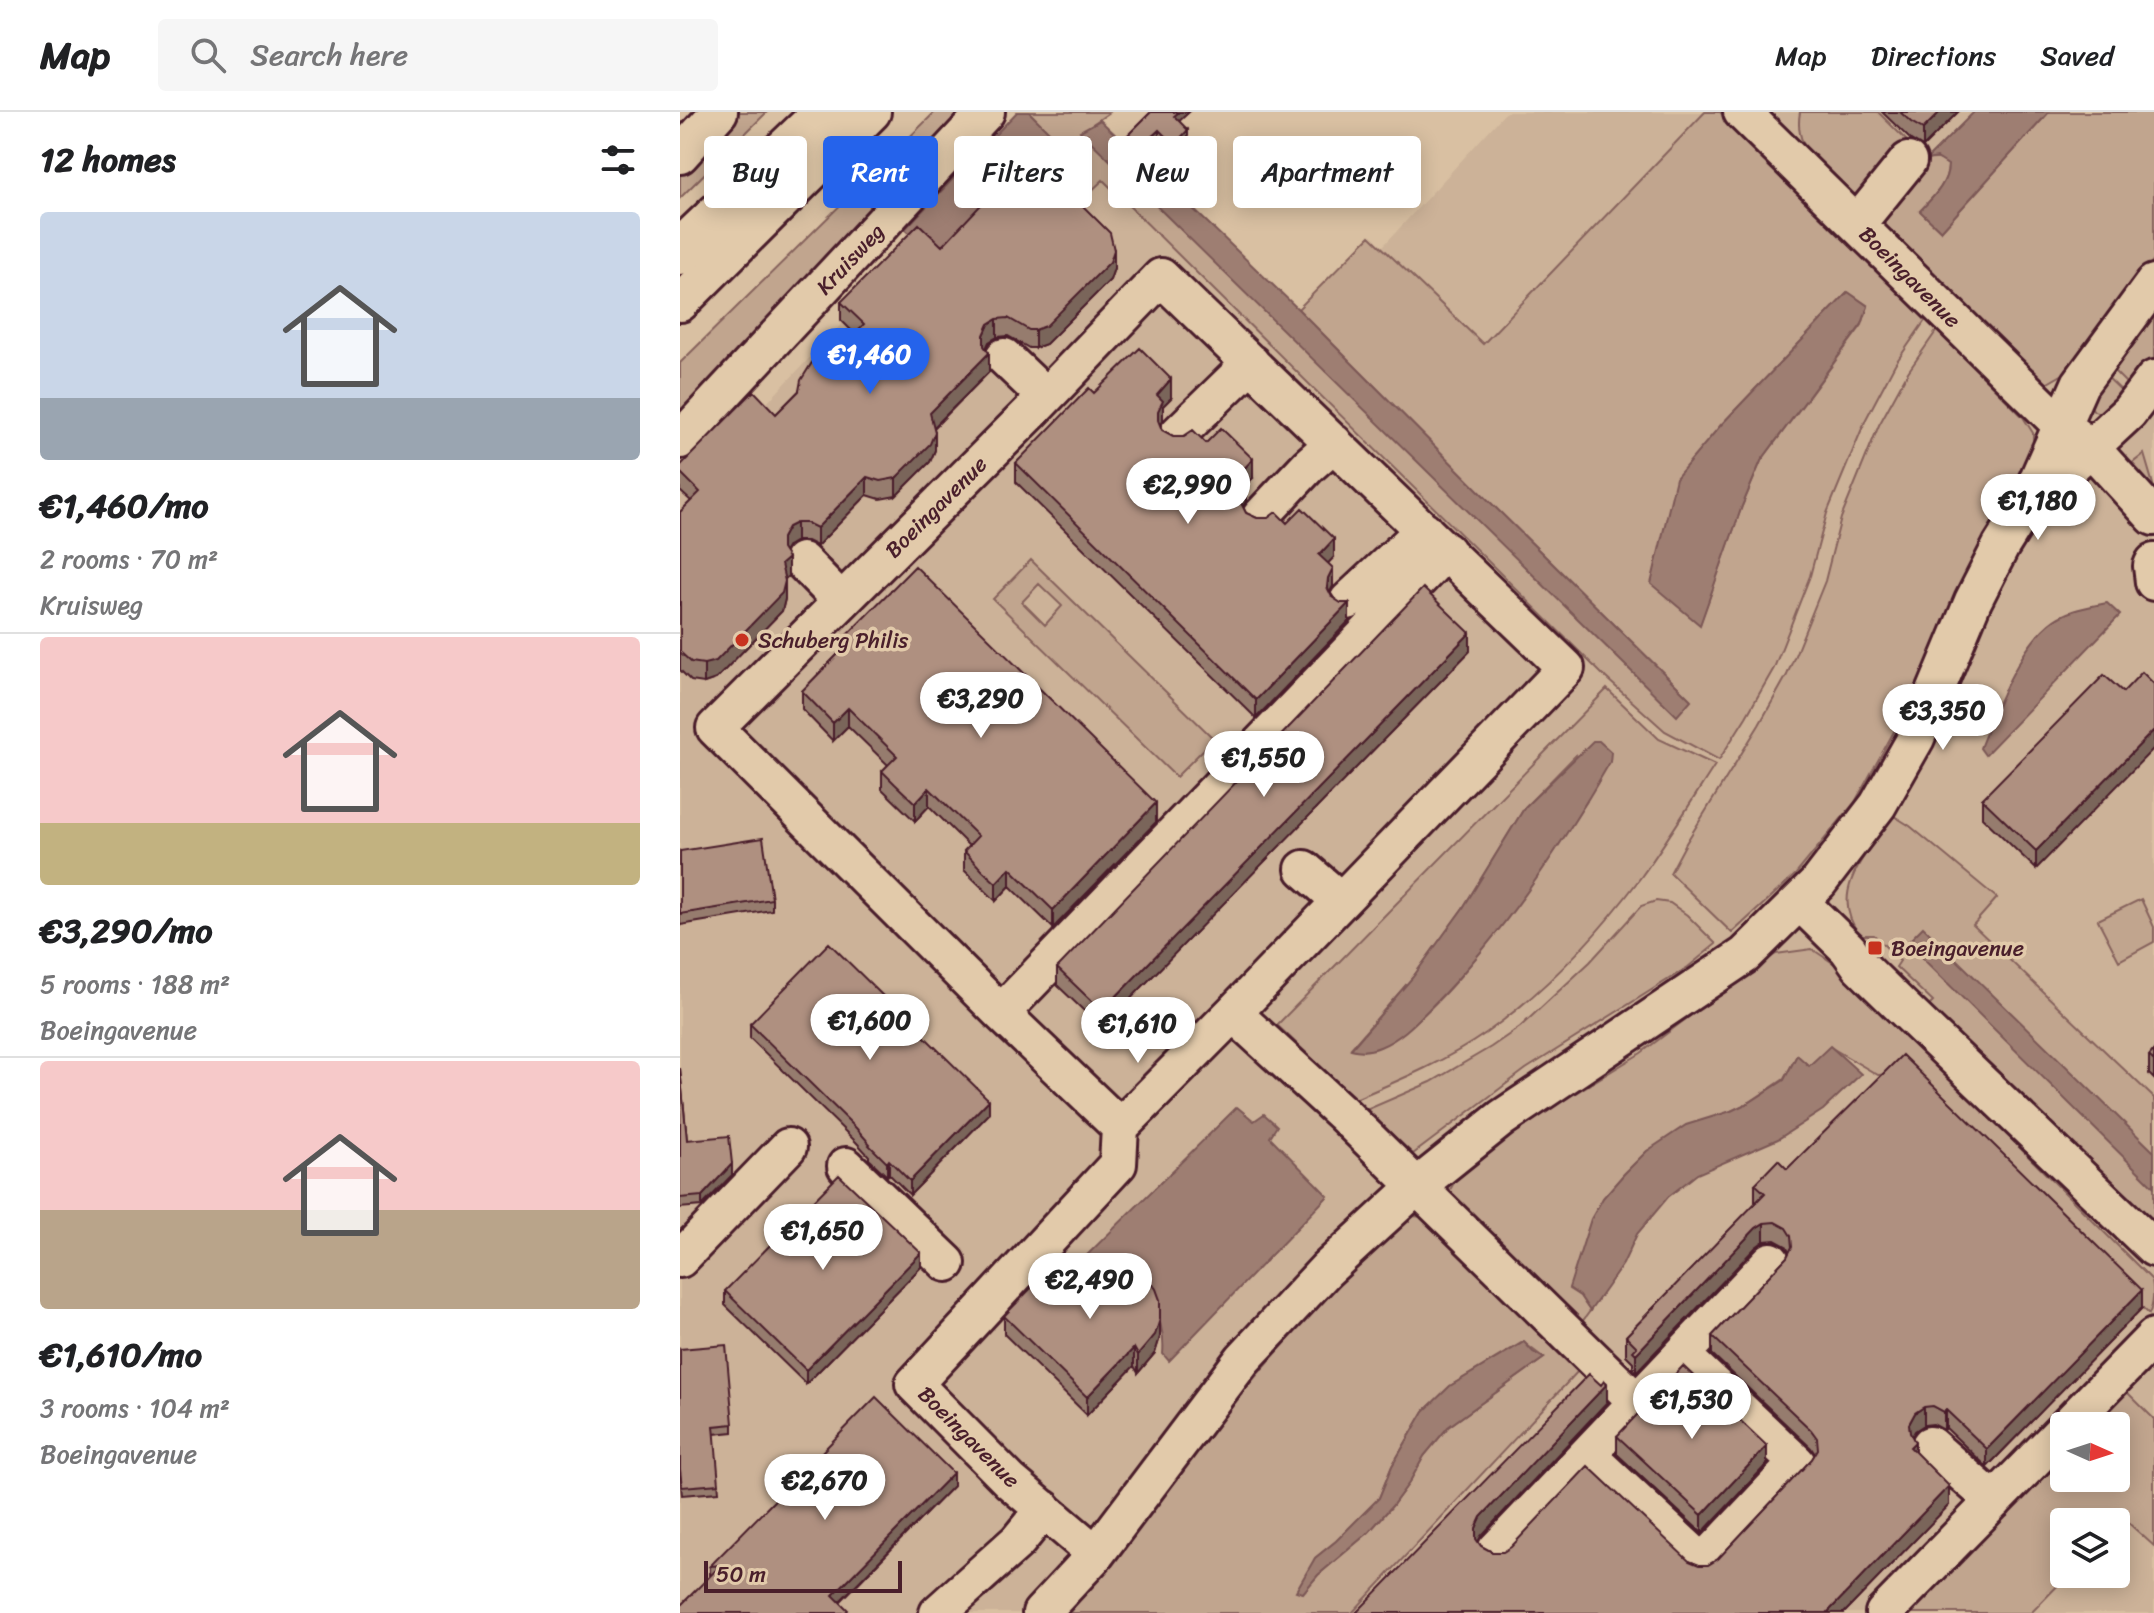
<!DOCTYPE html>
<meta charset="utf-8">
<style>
:root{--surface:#fff;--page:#f6f6f6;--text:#202124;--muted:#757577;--line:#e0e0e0;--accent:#2563eb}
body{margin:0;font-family:Sriracha,sans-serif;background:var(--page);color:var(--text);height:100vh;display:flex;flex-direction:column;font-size:30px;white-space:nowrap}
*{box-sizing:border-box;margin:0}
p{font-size:26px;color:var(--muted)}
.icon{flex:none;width:44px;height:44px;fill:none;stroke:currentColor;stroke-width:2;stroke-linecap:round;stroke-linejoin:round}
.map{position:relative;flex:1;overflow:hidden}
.details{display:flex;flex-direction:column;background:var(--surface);width:680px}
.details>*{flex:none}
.banner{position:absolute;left:24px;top:24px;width:760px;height:72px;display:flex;gap:16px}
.needle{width:52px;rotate:93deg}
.tools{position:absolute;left:1370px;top:1300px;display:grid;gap:16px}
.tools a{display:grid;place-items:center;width:80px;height:80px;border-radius:8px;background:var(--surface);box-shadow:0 4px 20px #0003;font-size:40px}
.scale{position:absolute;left:24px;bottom:20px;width:198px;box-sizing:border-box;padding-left:8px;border:4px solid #4a1f2b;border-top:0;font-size:22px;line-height:28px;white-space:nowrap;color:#4a1f2b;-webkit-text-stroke:6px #e2caaa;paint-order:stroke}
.price{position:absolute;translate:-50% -68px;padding:0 18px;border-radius:28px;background:#fff;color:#222;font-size:26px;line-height:52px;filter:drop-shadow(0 2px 4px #0008)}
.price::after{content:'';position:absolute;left:50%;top:48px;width:24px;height:18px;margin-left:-12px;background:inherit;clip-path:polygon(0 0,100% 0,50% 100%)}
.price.selected{background:var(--accent);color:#fff}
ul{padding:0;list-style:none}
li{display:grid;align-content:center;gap:16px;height:424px;padding:0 40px}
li+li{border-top:2px solid var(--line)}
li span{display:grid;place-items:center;height:248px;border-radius:8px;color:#555}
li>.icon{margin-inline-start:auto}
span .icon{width:144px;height:144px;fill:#fffc;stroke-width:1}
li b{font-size:34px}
h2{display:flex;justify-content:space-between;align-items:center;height:96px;padding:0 40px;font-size:34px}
.pill{padding:0 28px;border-radius:8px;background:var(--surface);box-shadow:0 4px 20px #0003;font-size:28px;line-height:72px}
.pill.selected{background:var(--accent);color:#fff}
header{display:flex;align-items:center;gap:48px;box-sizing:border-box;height:112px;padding:0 40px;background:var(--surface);border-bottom:2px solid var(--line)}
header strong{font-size:38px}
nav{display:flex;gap:44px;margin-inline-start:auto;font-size:28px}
.search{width:560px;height:72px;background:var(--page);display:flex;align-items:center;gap:20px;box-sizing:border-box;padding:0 28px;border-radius:8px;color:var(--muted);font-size:30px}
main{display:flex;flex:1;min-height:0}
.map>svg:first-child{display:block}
.built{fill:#ccb298;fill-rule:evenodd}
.green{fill:#c1a58e;stroke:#86625c;stroke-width:2;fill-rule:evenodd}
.water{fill:#9e7e72;stroke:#7c5856;stroke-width:2}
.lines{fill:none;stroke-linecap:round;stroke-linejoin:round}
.minor-casing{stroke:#4a1f2b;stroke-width:42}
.major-casing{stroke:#4a1f2b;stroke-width:50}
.minor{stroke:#e2caaa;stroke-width:36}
.major{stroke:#e2caaa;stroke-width:44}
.wall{fill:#967c6e;stroke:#4a1f2b;stroke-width:2}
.shaded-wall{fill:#7a655a;stroke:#4a1f2b;stroke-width:2}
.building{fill:#af9080;stroke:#4a1f2b;stroke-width:2}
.poi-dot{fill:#c8321e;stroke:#e2caaa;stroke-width:3}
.labels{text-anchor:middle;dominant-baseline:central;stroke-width:7;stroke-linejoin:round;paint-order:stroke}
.street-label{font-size:22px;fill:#4a1f2b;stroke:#e2caaa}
.poi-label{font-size:22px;fill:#4a1f2b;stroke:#e2caaa;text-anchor:start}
</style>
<header>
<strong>Map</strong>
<div class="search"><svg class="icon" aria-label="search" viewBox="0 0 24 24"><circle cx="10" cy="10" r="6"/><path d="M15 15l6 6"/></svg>Search here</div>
<nav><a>Map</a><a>Directions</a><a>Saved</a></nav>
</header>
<main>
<section class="details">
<h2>12 homes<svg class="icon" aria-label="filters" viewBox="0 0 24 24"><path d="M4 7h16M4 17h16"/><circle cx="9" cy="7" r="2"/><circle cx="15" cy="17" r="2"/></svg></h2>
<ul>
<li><span style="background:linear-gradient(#c9d6e8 75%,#9aa5b1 0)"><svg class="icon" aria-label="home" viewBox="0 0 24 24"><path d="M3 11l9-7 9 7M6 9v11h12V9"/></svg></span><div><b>€1,460/mo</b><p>2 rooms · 70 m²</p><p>Kruisweg</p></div></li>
<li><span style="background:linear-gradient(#f6c9c9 75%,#c2b280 0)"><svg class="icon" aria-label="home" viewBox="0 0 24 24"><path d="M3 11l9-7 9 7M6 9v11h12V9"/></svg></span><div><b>€3,290/mo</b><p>5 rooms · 188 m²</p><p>Boeingavenue</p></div></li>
<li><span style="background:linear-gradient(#f6c9c9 60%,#b9a48a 0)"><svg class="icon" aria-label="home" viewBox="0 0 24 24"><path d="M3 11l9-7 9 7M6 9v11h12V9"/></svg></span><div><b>€1,610/mo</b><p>3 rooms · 104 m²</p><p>Boeingavenue</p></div></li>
</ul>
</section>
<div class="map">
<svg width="1474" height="1501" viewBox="0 0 1474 1501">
<rect width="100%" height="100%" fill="#d9c0a2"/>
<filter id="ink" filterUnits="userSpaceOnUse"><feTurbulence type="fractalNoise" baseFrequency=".0125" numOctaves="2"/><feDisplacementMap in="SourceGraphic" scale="16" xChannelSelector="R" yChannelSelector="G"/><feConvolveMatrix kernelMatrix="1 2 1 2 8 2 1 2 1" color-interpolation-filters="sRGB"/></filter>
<g filter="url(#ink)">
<path class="built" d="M826,0H1474V1501H0V383L356,6L607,239ZM1384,1314H1436V1366H1384ZM1384,1410H1436V1462H1384Z"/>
<path class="green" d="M49,0H87L0,86V54Z
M255,0H286L0,308V251Z
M349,0H430L401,20L1011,588L818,398L618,197L690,124L803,232L1025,0H1040L1246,207L1215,252L1186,307L1147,401L1130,464L1094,556L1066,605L1039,648L985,619L926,566L423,68L392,97L383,88L409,60ZM1168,180L1188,194L1182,213L1081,349L1062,394L1020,512L1040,314Z
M1120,0H1198L1246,48C1256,46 1261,46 1268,53C1268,72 1252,86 1240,99L1261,119L1369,0H1474V147L1412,231L1385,261L1366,272L1356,270L1146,60C1128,40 1115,29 1120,0Z
M1474,187V246L1455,280L1426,251Z
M1257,218L1343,305L1353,321V346L1269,498L1237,578L1175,690L1116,762L1052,821L990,761L1006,731L1079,613L1107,563L1145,469L1161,406L1199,313L1228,260Z
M1420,258L1450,287L1423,302L1414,299L1409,292Z
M1464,342L1474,376V380L1450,353Z
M351,448L534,627L496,665L313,487ZM359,472L382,494L365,513L342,490Z
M927,577L979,627L1035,653C1011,690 987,729 961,765C917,824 865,879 806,921C766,949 720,968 675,987L597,913ZM896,643L907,689C875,738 734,960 671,936L733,865L783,796L845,695Z
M1214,704L1230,714L1317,786L1293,813L1474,986V1115L1249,894L1253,890L1216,855L1220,849L1194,823H1180C1146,780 1189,738 1214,704Z
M1461,787L1474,815V830L1439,849L1418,808Z
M976,789L990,791L1007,803L1036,832L1008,855L846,957L733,1042L686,998L751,970L811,935L840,915L910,850L961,794Z
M1132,837L1159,855L1472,1168C1474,1178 1474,1192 1469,1202L1222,961L1198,963L1150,935L1129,954L1117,943L1104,967L1070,990L967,1039L944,1062L923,1086L889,1177L900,1184L910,1199L899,1214L767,1083L779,1062L861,1002L961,941L1064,863L1096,842Z
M729,1104L750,1105L900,1257L672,1501H389L447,1430L524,1324L651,1178ZM843,1230L864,1246L768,1315L744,1344L729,1371L712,1394L689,1420L638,1463L623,1480L635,1446L656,1429L699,1386L712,1354L744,1299L770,1274Z
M1440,1273L1474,1307V1434L1444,1407L1436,1414V1410H1384V1462H1389L1351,1501H1221L1384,1332V1366H1436V1314H1401Z"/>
<path class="water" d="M337,0H349L409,60L383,88L257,146L225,117Z
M1294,0H1369L1261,119L1240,99C1252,86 1268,72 1268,53L1257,46L1246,48Z
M420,8L618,197L818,398L1011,588L997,604L400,19Z
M1168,180L1188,194L1182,212L1081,349L1062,394L1020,513L971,472L996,366L1040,314Z
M1427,491L1440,503L1305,643L1300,636C1315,598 1338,538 1369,512C1385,498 1407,495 1427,491Z
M913,629H919L931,640L930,650C880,736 823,822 753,893C737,909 722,926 700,935C690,939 681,940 671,937L733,865L783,796L845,695Z
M1243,815L1474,1040V1075L1227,831Z
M1150,934L1181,962L1143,998L1098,1027L1017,1062L988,1085L957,1122L943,1152L910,1199L900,1184L889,1176L911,1107L923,1086L944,1062L967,1039L1006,1013L1051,999L1070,990L1104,968L1117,943L1129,954Z
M557,995L574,1009L584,1002L597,1014L590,1025L648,1084L489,1249L483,1242C485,1220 479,1205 470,1186L413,1169L397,1153Z
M844,1230L853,1240L864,1246L768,1315L744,1344L729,1371L712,1394L689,1420L638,1463L623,1481L616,1479L635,1446L656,1429L699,1386L712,1354L744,1299L770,1274Z"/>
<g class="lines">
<g class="minor-casing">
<path id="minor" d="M1062,0L1382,314L1411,336L1474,405
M0,43L39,0
M1177,112L1228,49
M0,191L192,0
M324,245L365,284
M498,322L571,251
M0,328L306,0
M1392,353L1449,300L1474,267
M581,404L629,353L654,331
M122,449L161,489
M1474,450L1472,454L1474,470
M668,489L744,418
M624,757L661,789
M1120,790L1168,837L1180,854L1221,894L1474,1136
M321,901L766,439
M553,901L662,1001L957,1290
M166,1054L267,1151
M0,1147L108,1035
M1387,1314L1474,1225
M1250,1333L1314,1389
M907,1343L1023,1451L1117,1351L1002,1243
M816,1438L1091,1149
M416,1442L330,1369L234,1272L438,1052L440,1015L553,901L886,556L481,165L351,300L35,616L321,901L440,1015
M258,1501L338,1429L364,1397
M361,1501L416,1442L563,1247L646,1158L736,1075L822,1006L1065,843L1139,770L1198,693L1236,626L1293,489L1321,434L1346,394L1400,272L1474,171
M1204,1501L1384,1317"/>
</g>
<g class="major-casing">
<path id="major" d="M0,140L147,0"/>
</g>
<use href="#minor" class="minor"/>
<use href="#major" class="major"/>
</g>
<path class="wall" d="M471,0H509L499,9L508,28L494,42L479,28L459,46L447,33V24Z
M1202,0H1278L1243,35L1231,28Z
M262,134L434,156L430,168L366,232L355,236H349L328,224L317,225L309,230L306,236L309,260L254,316L255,338L250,350L216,384L200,387L187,383L137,434L127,429H116L108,434L104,440L108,464L105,467V487L102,499L36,567L24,571L11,569L0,558V400L11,389L0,379V354L96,302L162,235L175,222L161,208V190Z
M414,281L491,286L483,294V307L480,313L482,318L493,324L526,331L573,366L566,372V389L563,395L566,401L577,406L607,411L654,445L648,451L653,474L650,480L669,509L576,606L336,370V351Z
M161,529L476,710L373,816L330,774L316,789L284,758V739L289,734L249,694L235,709L202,677V659L208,653L168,614L153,629L122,597V579L161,539Z
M790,539L422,916L377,873V856Z
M1443,580L1356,757L1302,705V687Z
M0,739L92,787V798L0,813Z
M70,912L309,1002L230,1083L209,1062L207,1064L189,1047V1044L176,1030L70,926Z
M1474,938V967L1469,962V944Z
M0,956L7,1028L52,1063L22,1094L0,1096Z
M1107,1057L1462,1196L1307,1355L1266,1316L1264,1318L1253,1312L1244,1313L1235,1319L1232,1324L1235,1340L1269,1393L1164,1501H676L927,1290L801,1424L798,1429L801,1434L812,1440L1009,1449L1019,1453H1028L1038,1447L1132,1347L1135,1342L1131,1336L1032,1242V1224L1107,1145L1109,1140L1106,1134L1095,1128L1084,1129L1076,1135L956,1260L953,1257V1250L946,1243V1224L1076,1091L1075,1090V1072Z
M241,1155L126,1272L45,1193V1179Z
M381,1186L480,1188V1225L475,1241L458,1261L454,1254L407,1303L324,1222V1204Z
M0,1237L53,1312V1320L34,1322L39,1380L2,1383L0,1365Z
M937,1324L1087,1352L1022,1421L937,1342Z
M273,1374L160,1490L168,1501L30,1464V1454Z"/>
<path class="shaded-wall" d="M499,0H509L494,14V4Z
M1260,0H1278L1243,35V17Z
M479,18V28L459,46V36Z
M508,18V28L494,42V33Z
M434,138V156L430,168L366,232L355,236V218Z
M317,207V225L309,230L304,241V223L309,212Z
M309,241V260L250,319V301Z
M491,267V286L483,294V307L478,317L477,283Z
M255,320V338L250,350L216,384V366Z
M573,347V366L566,372V389L560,400L558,363Z
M187,365V383L137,434V416Z
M116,411V429L108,434L102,444V426L108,415Z
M654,427V445L639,461V443Z
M108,446V464L101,471V452Z
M653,456V474L648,484V466Z
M105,469V487L102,499L36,567L24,571V552Z
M669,491V509L576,606V588Z
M790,521V539L422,916V899Z
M168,596V614L153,629V611Z
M1474,618V636L1356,757V739Z
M249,676V694L235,709V691Z
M476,691V710L373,816V798Z
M330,756V774L316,789V771Z
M309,988V1002L230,1083V1069Z
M209,1048V1062L207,1064V1051Z
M52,1052V1063L22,1094V1084Z
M1084,1111V1129L1076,1135L956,1260V1242L1076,1116Z
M241,1141V1155L126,1272V1258Z
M1462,1178V1196L1307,1355V1337Z
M480,1207V1225L475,1241L458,1261V1243Z
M454,1236V1254L407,1303V1285Z
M927,1272V1290L801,1424L796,1434V1416L801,1405Z
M1244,1295V1313L1235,1319L1229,1330V1312L1235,1301Z
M1266,1298V1316L1264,1318V1300Z
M1235,1330V1348L1230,1335Z
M1087,1334V1352L1022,1421V1403Z
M273,1361V1374L153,1496V1483Z
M1269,1374V1393L1164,1501H1147Z"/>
<path class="building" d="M471,0H499L494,4L508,18L494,33L479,18L459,36L447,24Z
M1220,0H1260L1243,17L1231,10Z
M351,66L360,67L387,78L430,121L434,138L430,150L366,214L355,218H349L328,206L317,207L309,212L304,223V234L309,241L250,301L255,320L250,332L216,366L200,369L187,365L137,416L127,411H116L108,415L102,426V437L108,446L101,452L105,469L102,481L36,549L24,552L11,550L0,540V400L20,380L0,360V354L74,279L96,302L119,279L121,268L133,249L141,242L162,235L184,212L161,190L239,112L262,134L315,78L341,67Z
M460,236L491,267L477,283L483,289L478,299V308L482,318L493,324H504L513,318L526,331L541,316L573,347L558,363L566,371L560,382L561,391L566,401L577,406H588L596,400L607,411L622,396L654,427L639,443L653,456L648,466L647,475L652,485L661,491H669L576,588L336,351L409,276L414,281Z
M235,454L476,691L373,798L330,756L316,771L303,759L284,739L298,724L249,676L235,691L215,672L202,659L217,644L168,596L153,611L122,579L166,534L161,529Z
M743,476L790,521L422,899L377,856Z
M1462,560L1474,572V618L1356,739L1302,687L1424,563L1443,580Z
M83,726L92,787L0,802V739Z
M149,831L309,988L230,1069L209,1048L207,1051L189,1033L190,1032L176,1016L70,912Z
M1474,938V949L1469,944Z
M1222,943L1462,1178L1307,1337L1266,1298L1264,1300L1253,1294L1244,1295L1235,1301L1229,1312L1230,1321L1235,1330L1230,1335L1269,1374L1147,1501H676L909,1262L921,1273L924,1269L927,1272L801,1405L796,1416V1427L801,1434L812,1440H823L831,1435L908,1354L1009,1449L1019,1453H1028L1038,1447L1132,1347L1138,1337L1137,1326L1131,1318L1032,1224L1107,1145L1112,1135L1111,1124L1106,1116L1095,1110L1084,1111L1076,1116L956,1242L953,1239L957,1235L946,1224L1085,1081L1075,1072L1098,1048L1107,1057Z
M0,956L7,1028L49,1024L52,1052L22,1084L0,1086Z
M159,1063L241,1141L126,1258L45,1179Z
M421,1149H442L453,1153L465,1162L476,1177L480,1188V1207L475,1223L458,1243L454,1236L407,1285L324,1204L361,1166L381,1186L390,1167L406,1155Z
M46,1233L53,1312L34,1314L39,1372L2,1375L0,1357V1237Z
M1003,1254L1087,1334L1022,1403L937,1324Z
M196,1285L273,1361L153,1483L168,1498L165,1501H0V1494L41,1453L30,1454Z"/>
</g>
<g class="poi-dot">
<circle cx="62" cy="528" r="8"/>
<rect x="1187" y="828" width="16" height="16" rx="4"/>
</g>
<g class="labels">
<g class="street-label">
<text transform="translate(170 147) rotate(-47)">Kruisweg</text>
<text transform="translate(1230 165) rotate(45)">Boeingavenue</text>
<text transform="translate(256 395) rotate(-45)">Boeingavenue</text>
<text transform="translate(289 1325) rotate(45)">Boeingavenue</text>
</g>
<g class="poi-label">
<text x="78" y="528">Schuberg Philis</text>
<text x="1211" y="836">Boeingavenue</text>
</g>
</g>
</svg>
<div class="tools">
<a><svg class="needle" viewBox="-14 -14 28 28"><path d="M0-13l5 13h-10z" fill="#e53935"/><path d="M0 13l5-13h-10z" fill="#757577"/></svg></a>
<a><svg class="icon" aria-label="layers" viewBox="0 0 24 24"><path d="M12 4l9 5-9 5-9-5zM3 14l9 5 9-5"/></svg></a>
</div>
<div class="scale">50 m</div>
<b class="price selected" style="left:190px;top:284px">€1,460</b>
<b class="price" style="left:508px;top:414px">€2,990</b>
<b class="price" style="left:1358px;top:430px">€1,180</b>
<b class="price" style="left:301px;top:628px">€3,290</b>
<b class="price" style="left:1263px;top:640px">€3,350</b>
<b class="price" style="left:584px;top:687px">€1,550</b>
<b class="price" style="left:190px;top:950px">€1,600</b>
<b class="price" style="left:458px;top:953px">€1,610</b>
<b class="price" style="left:143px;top:1160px">€1,650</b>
<b class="price" style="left:410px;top:1209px">€2,490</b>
<b class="price" style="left:1012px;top:1329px">€1,530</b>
<b class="price" style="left:145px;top:1410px">€2,670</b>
<div class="banner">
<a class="pill">Buy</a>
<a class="pill selected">Rent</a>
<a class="pill">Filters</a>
<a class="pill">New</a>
<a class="pill">Apartment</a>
</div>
</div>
</main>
